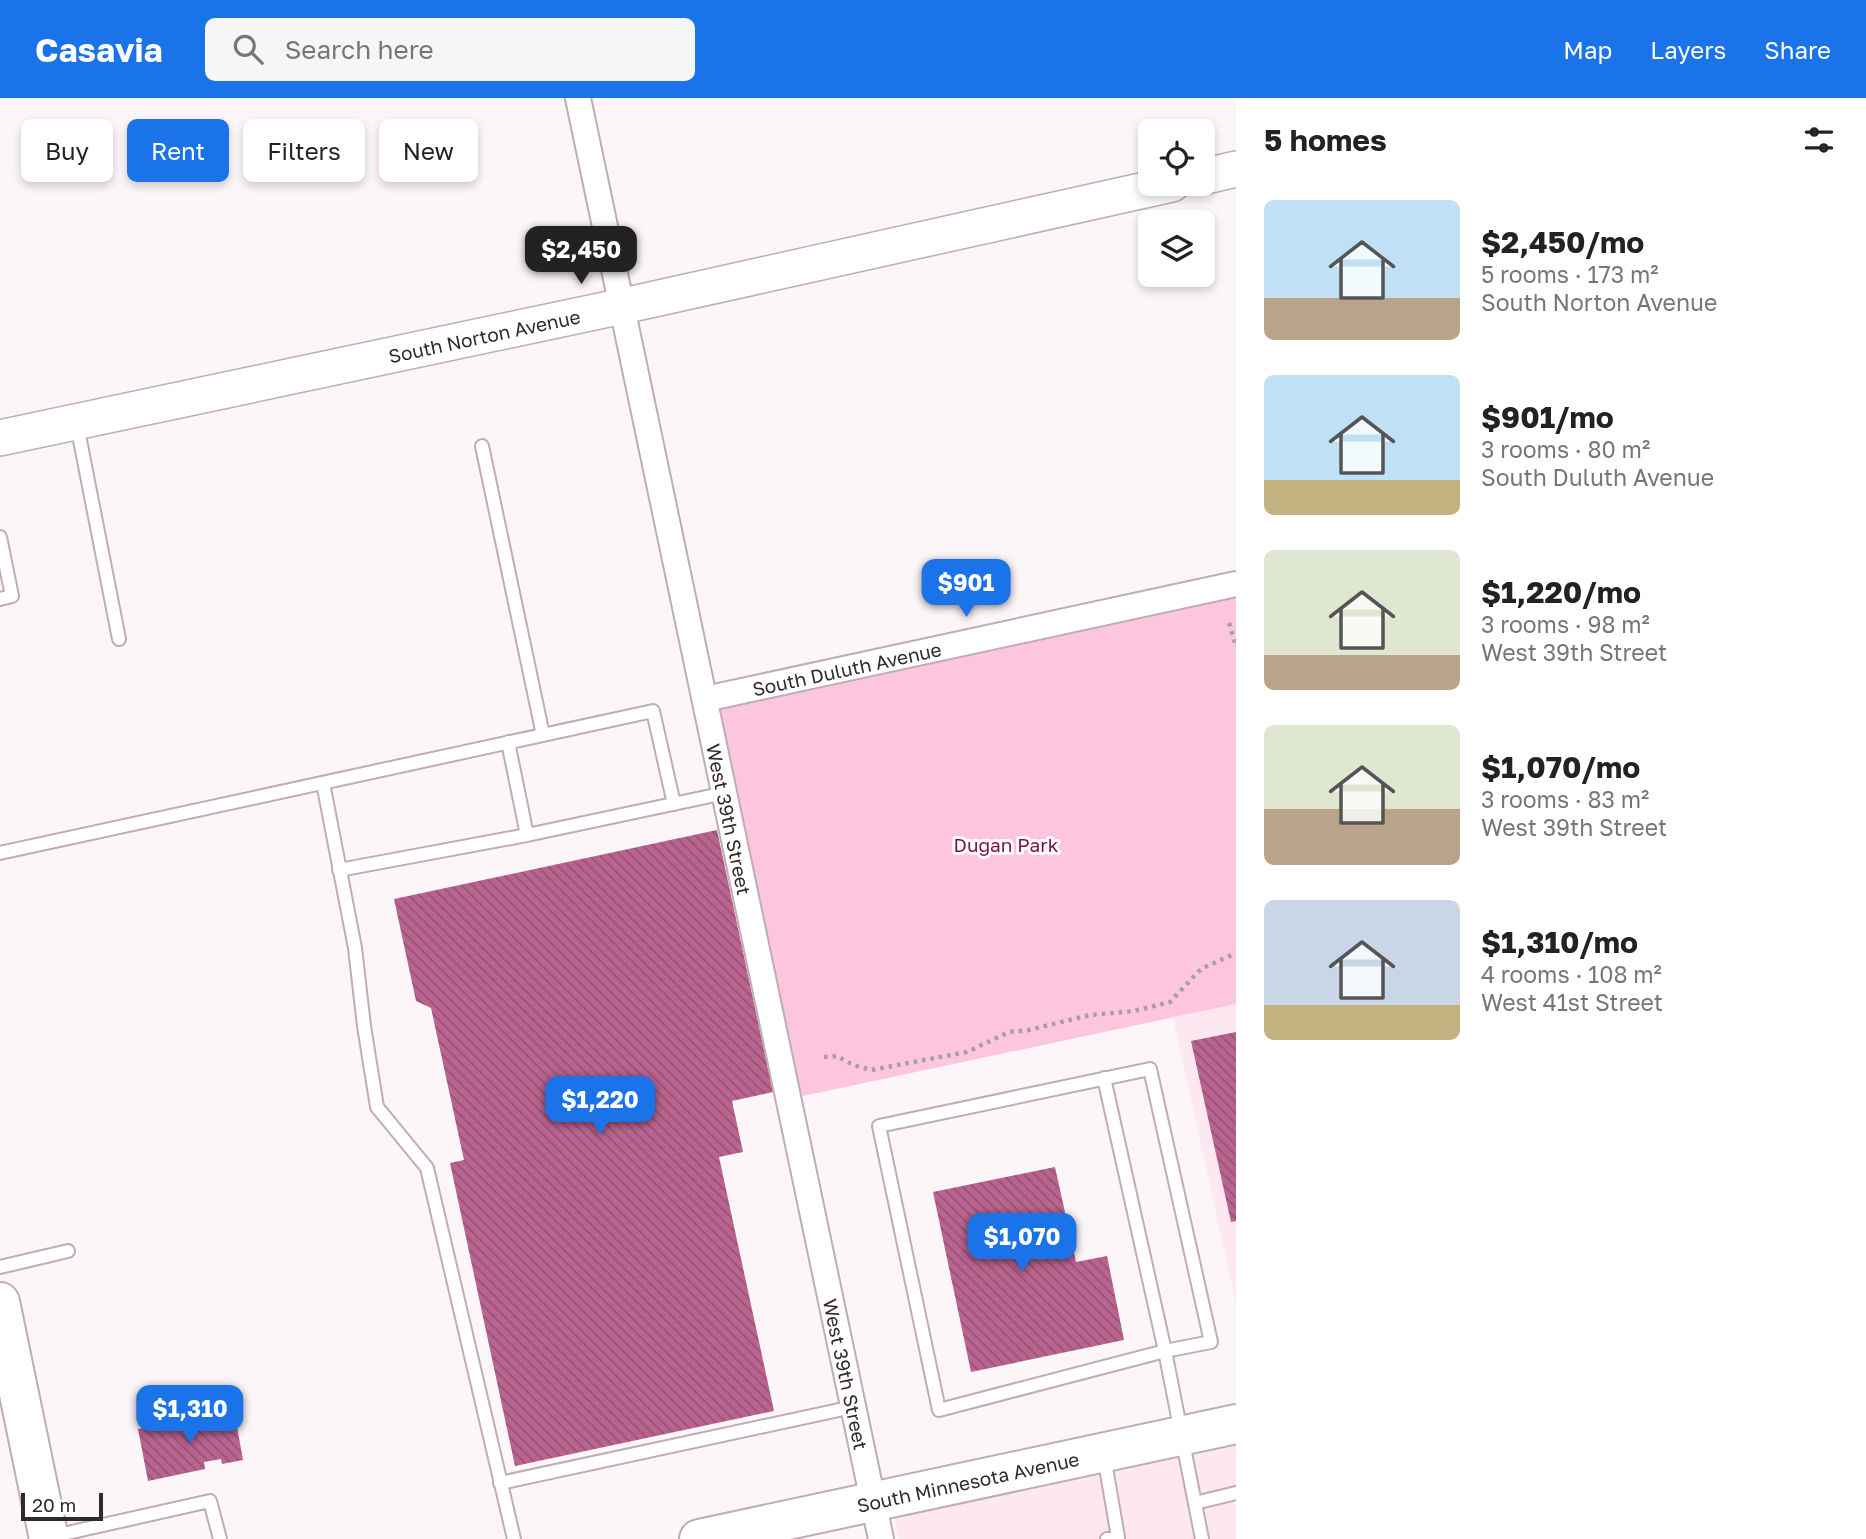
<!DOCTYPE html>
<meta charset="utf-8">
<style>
:root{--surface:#fff;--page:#f6f6f6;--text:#222;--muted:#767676;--accent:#1a73e8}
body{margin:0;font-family:"Golos Text",sans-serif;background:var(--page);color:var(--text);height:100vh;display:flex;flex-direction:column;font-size:26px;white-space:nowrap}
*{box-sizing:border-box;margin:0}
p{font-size:23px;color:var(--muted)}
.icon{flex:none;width:38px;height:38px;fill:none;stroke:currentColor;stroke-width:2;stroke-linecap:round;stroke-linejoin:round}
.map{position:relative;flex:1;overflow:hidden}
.panel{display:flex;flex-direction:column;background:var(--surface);width:630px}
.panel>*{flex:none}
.top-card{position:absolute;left:21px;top:21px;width:665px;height:63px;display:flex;gap:14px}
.tools{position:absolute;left:1138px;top:21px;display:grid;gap:14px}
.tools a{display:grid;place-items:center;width:77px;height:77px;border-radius:10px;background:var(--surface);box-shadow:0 4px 10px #0003;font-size:35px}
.scale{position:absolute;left:21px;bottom:18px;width:82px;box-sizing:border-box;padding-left:7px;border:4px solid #312a2d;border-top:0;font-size:19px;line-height:24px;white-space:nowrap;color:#312a2d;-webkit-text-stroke:5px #fff;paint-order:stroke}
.price{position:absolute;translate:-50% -60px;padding:0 16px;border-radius:14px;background:var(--accent);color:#fff;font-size:23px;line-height:46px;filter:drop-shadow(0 2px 4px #0008)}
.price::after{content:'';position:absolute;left:50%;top:42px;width:21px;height:16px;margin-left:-10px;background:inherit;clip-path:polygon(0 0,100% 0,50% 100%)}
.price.current{background:#222;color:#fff}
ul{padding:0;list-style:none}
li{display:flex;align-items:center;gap:21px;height:175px;padding:0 28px}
li span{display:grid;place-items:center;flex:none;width:196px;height:140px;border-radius:10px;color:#555}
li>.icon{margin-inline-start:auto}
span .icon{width:84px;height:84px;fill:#fffc;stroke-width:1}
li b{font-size:30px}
h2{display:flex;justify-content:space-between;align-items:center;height:84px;padding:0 28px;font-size:30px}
.pill{padding:0 24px;border-radius:10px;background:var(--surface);box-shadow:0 4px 10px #0003;font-size:24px;line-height:63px}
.pill.current{background:var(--accent);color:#fff}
header{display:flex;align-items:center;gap:42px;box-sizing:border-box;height:98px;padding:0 35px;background:var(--accent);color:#fff}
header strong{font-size:33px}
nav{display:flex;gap:38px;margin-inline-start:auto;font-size:24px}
.search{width:490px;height:63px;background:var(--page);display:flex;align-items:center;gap:18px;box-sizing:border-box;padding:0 24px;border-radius:10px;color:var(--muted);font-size:26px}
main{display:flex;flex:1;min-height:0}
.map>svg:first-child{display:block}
.built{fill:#fde7f0}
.green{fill:#fec5de}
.building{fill:url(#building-back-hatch)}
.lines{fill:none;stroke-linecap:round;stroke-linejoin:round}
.lane-casing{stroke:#bfadb5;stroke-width:16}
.street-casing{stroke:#bfadb5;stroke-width:28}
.secondary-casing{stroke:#bfadb5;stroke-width:38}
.primary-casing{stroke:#bfadb5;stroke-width:42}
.path{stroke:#a69fa2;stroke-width:4.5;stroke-dasharray:3.5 5;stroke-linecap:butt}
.lane{stroke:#fff;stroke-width:12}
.street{stroke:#fff;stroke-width:24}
.secondary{stroke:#fff;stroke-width:35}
.primary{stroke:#fff;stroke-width:38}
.labels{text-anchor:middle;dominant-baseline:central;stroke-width:6;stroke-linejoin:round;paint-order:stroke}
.street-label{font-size:19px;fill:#312a2d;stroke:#fff}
.park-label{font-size:19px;fill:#790e4f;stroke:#fff}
</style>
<header>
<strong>Casavia</strong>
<div class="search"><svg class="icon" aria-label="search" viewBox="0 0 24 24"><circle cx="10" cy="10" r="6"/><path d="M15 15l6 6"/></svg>Search here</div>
<nav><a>Map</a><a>Layers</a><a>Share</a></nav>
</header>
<main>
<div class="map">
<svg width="1236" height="1441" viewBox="0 0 1236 1441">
<defs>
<pattern id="building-back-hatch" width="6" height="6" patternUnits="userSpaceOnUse" patternTransform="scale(1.75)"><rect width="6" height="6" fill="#b9648f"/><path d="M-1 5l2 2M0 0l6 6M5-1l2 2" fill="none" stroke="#975375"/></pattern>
</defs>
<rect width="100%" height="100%" fill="#fdf6f9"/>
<path class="built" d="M1236,906V1205L1173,920Z
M1236,1345V1441H899L894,1417Z"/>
<path class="green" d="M1236,486V906L789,1001L705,601Z"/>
<path class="building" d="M717,732L773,994L732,1003L743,1054L719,1059L774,1313L515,1368L450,1065L464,1062L431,910L416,903L394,801Z
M1236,934V1123L1231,1124L1191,943Z
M1055,1069L1076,1164L1107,1158L1124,1242L971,1274L933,1094Z
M234,1312L243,1362L222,1366L221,1361L204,1364L205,1371L148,1383L138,1331Z"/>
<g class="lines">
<g class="lane-casing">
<path id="lane" d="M77,327L119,541
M482,348L543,637
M0,439L12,498L0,501
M508,644L527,737
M323,685L355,850L364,928L377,1009L427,1070L514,1441
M0,755L653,613L674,706
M339,772L527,737L725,695
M1104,980L1165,1253L939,1312L879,1028L1150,971L1211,1244L1165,1253L1202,1441
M0,1169L68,1153
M1104,1358L1118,1439L1107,1441
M500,1385L853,1309
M1195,1405L1236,1395
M54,1438L210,1403L220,1441"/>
</g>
<g class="street-casing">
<g id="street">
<path id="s1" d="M578,0L881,1441"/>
<path id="s2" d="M705,601L1236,486"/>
</g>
</g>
<g class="secondary-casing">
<g id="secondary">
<path d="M1202,79L1236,71"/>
<path id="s3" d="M0,340L623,208L1172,86"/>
</g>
</g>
<g class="primary-casing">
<g id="primary">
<path d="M0,1204L49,1441"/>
<path id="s4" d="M699,1441L1236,1326"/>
</g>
</g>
<path class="path" d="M1229,525L1236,548
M824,959L837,958L853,967L871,972L967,954L1009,934L1029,932L1090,917L1134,913L1170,904L1201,871L1236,855"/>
<use href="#lane" class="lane"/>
<use href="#street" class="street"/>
<use href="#secondary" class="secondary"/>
<use href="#primary" class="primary"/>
</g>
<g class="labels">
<g class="street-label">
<text stroke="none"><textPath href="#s3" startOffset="495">South Norton Avenue</textPath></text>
<text stroke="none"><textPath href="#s2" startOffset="145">South Duluth Avenue</textPath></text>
<text stroke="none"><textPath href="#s1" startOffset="737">West 39th Street</textPath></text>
<text stroke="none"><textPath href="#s1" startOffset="1304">West 39th Street</textPath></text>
<text stroke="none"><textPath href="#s4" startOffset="275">South Minnesota Avenue</textPath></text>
</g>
<g class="park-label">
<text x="1006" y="746">Dugan Park</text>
</g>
</g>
</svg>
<div class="tools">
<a><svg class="icon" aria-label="locate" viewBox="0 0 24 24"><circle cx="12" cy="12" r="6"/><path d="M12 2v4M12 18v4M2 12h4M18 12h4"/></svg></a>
<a><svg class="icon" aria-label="layers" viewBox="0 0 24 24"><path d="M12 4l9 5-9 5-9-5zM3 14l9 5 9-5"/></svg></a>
</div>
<div class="scale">20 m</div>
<b class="price current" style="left:581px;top:188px">$2,450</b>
<b class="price" style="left:966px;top:521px">$901</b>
<b class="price" style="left:600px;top:1038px">$1,220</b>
<b class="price" style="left:1022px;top:1175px">$1,070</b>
<b class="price" style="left:190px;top:1347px">$1,310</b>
<div class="top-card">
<a class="pill">Buy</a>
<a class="pill current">Rent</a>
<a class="pill">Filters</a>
<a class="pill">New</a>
</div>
</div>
<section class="panel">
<h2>5 homes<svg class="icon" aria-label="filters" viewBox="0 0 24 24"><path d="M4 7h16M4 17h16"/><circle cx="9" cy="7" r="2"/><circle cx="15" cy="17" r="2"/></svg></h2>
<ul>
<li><span style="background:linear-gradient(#bfe0f5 70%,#b9a48a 0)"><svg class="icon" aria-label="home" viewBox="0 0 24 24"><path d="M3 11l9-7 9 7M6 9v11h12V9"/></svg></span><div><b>$2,450/mo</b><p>5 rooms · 173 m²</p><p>South Norton Avenue</p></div></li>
<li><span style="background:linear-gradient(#bfe0f5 75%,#c2b280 0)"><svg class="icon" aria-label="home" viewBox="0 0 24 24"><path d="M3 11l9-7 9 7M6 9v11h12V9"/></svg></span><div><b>$901/mo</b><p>3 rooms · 80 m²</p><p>South Duluth Avenue</p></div></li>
<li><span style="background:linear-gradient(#dfe7d0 75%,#b9a48a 0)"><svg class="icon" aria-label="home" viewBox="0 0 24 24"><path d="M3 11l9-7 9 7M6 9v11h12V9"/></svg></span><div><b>$1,220/mo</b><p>3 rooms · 98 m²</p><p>West 39th Street</p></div></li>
<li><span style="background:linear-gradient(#dfe7d0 60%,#b9a48a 0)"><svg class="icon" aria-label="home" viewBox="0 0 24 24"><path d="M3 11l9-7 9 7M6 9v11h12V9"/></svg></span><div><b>$1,070/mo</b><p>3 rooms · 83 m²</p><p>West 39th Street</p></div></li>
<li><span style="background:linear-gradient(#c9d6e8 75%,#c2b280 0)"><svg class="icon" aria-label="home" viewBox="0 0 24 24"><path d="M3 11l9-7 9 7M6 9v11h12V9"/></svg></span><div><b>$1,310/mo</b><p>4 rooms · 108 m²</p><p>West 41st Street</p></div></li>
</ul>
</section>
</main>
